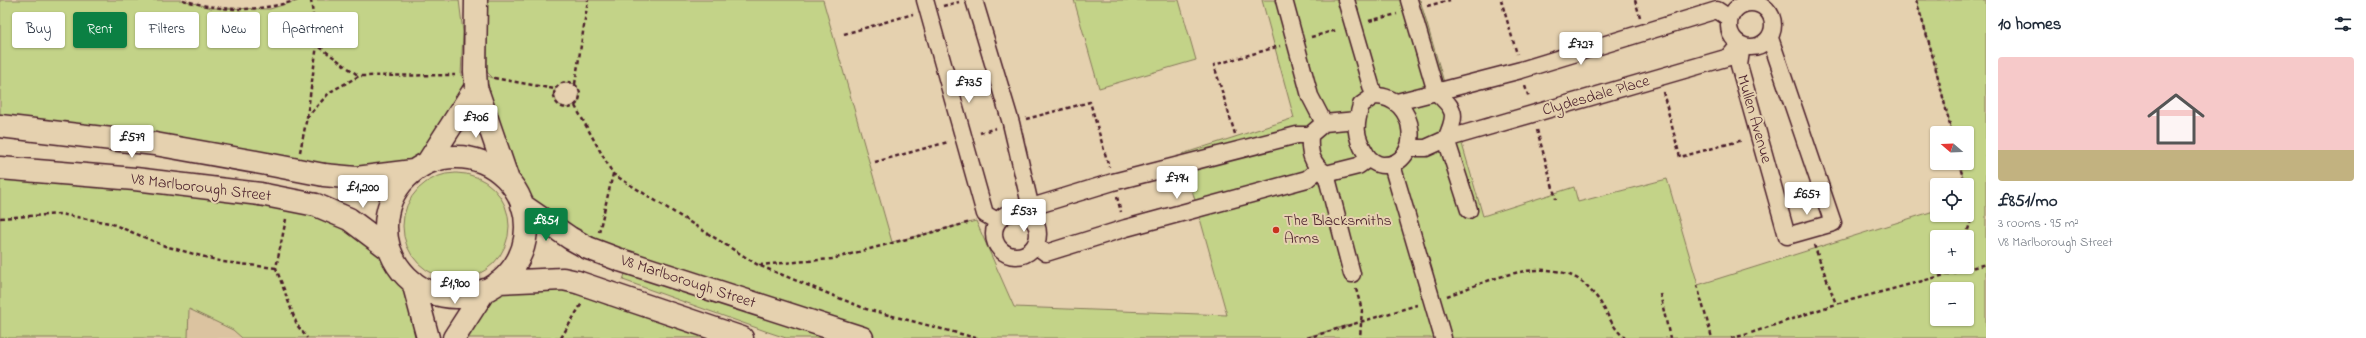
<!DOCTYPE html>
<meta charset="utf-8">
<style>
:root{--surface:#fff;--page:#f6f6f7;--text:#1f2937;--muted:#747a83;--line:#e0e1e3;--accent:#0b8043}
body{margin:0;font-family:"Indie Flower",sans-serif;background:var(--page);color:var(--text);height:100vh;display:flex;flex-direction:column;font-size:15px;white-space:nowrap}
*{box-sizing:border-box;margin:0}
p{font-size:13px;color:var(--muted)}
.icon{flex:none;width:22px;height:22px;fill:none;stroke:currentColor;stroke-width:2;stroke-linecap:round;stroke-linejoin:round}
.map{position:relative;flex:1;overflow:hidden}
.drawer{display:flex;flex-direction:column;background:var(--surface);width:380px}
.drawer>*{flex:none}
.hud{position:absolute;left:12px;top:12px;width:380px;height:36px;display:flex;gap:8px}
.needle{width:26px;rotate:289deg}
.controls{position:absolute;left:1930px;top:126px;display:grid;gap:8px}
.controls a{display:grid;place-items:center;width:44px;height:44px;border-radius:4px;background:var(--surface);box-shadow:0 1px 3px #0004;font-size:20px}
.price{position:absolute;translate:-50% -34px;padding:0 9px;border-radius:4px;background:#fff;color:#222;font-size:13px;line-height:26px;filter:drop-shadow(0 1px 2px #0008)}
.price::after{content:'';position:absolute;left:50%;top:24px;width:12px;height:9px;margin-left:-6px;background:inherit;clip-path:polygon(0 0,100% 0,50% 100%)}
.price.current{background:var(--accent);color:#fff}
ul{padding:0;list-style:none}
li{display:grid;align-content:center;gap:8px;height:212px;padding:0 12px}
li+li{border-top:1px solid var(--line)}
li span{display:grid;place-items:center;height:124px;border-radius:4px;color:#555}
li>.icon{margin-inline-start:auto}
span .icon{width:72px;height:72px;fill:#fffc;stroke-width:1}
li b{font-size:17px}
h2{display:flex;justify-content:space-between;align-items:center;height:48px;padding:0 12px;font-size:17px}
.chip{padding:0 14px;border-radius:4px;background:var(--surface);box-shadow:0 1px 3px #0004;font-size:14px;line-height:36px}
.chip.current{background:var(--accent);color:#fff}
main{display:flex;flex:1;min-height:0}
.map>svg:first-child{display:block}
.built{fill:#dbc3a0}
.green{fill:#c3d388;stroke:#86795a;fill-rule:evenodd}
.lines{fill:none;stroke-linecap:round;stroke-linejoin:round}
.street-casing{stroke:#4a1f2b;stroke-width:19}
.secondary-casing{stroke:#4a1f2b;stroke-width:25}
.path{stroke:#4a1f2b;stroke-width:2.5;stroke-dasharray:4 3;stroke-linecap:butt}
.street{stroke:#e5d1af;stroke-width:16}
.secondary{stroke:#e5d1af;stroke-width:22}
.secondary-bridge-casing{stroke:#4a1f2b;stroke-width:25;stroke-linecap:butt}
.secondary-bridge{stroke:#e5d1af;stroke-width:22}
.poi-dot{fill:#c8321e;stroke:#e5d1af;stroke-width:1.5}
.labels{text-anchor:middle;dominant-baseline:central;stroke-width:4;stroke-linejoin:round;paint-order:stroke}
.street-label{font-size:16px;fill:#4a1f2b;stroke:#e5d1af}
.poi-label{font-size:16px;fill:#4a1f2b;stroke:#e5d1af;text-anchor:start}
</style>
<main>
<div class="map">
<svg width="1986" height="338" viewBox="0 0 1986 338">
<rect width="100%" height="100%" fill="#e5d1af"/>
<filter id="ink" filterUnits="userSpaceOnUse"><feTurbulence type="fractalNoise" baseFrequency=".025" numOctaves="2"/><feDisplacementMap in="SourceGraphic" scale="8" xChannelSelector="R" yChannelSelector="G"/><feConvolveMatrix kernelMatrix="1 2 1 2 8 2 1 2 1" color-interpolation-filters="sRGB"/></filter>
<g filter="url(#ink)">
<path class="built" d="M189,309L233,330L242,338H188Z"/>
<path class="green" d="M0,0H183L211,8L270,9L298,0H459L463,32L461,76L475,71L493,78L487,72V0H823L892,242L976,221L1014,307L1227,315L1182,154L1294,118L1262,0H1420L1483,216L1574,187L1578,202L1667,179L1698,285L1937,210V215H1967V185H1965L1959,163H1967V133H1952L1930,46L1916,0H1986V338H1307L1352,324L1303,338H862L620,260L522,205L508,180L476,87L428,162L356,178L0,126ZM564,82L575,84L580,91L578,103L568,108L557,104L554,93L556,87ZM1937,237H1967V267H1937ZM1937,289H1967V319H1937Z
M1074,0H1179L1196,60L1099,88Z
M0,168L316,205L391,253L403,273L413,282L428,338H242L233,330L189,309L188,338H0Z
M403 226a53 53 0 1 1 106 0a53 53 0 1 1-106 0Z
M627,268L834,338H786L768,332L623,280Z
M563,279L742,338H454L485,290Z"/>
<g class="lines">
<g class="street-casing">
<path id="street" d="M925,0L985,214L997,221
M974,0L1011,123L1029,200L1024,213
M1284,0L1310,96L1324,123
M1346,0L1374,96
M1409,0L1436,92L1521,70L1717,10L1729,18
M1729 25a22 22 0 1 1 44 0a22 22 0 1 1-44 0Z
M1742,45L1739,65L1787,236L1833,223L1770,38
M1374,96C1419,95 1423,166 1383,165C1377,165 1369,160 1366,154C1354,135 1355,126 1361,105Z
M1397,102L1436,92C1456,110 1457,114 1446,139L1426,148H1408
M1357,120L1324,123L1310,135C1309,152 1311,164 1326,174L1358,166L1368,159
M1392,165L1443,338
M1326,174L1352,274
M1469,210L1446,139L1729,57L1740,44
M994 234a22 22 0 1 1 44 0a22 22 0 1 1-44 0Z
M1030,217L1038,205L1113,182L1297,135H1310
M1035,245L1046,253L1126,228L1307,179L1319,169"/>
</g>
<g class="secondary-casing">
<path id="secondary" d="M475,71L476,0
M476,87L508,180
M0,126L155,144L267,164
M386 227a70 70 0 1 1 140 0a70 70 0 1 1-140 0Z
M428,162L476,87
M0,168L135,179L260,194
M324,175L356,178L413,171
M316,205L349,219L389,249
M522,205L570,238L588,248
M620,260L862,338
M413,282L428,338
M499,282L563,279L577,282
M612,294L742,338
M454,338L485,290"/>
</g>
<path class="path" d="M183,0C223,12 257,12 298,0
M311,0L317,45L359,76
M1501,0L1517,54
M1635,0L1640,17
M1916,0L1930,46L1952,133
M943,6L959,2
M1427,6L1450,0
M1369,21L1397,14
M844,34L913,14
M1311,37L1337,30
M494,78L555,89
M554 95a13 13 0 1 1 26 0a13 13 0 1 1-26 0Z
M575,84L588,0
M1525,86L1529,98
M1663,92L1680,157L1743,140
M575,106L613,174L758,265L866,309L976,338
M307,117L317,45
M1026,119L1090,102L1109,167
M1537,130L1556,199
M980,133L996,128
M1235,134L1214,65L1280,46
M300,152L307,117L330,92L359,76L455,75
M875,162L948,142
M1959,163L1965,185
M1117,197L1121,212
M0,218L60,214L110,223L165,246L223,262L276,268
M286,219L276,268L297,325L307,338
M599,232L613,174
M1966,237L1972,216L1967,195
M1814,245L1836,304
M759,265L832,259L971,222
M1697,285L1712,338
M1356,289L1362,310L1360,338
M1660,294L1670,338
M1447,296C1486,282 1538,256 1578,279C1584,283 1589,289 1594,294C1607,308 1609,325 1625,338
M561,338L582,303
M1307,338L1417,305
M1731,338L1745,335L1836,304L1986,264"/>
<use href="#street" class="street"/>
<use href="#secondary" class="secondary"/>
<g class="secondary-bridge-casing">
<path id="secondary-bridge" d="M475,71L476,87
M267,164L324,175
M260,194L316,205
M588,248L620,260
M577,282L612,294"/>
</g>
<use href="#secondary-bridge" class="secondary-bridge"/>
</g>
</g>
<circle class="poi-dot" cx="1276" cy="230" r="4"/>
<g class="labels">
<g class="street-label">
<text transform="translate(1596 96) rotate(-16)">Clydesdale Place</text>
<text transform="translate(1754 119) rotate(74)">Mullen Avenue</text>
<text transform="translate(201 188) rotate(7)">V8 Marlborough Street</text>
<text transform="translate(688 282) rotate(18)">V8 Marlborough Street</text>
</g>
<g class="poi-label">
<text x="1284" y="221">The Blacksmiths<tspan x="1284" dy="18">Arms</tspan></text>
</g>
</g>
</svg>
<div class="controls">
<a><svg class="needle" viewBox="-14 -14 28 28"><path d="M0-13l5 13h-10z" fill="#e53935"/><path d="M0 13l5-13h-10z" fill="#747a83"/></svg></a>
<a><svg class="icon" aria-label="locate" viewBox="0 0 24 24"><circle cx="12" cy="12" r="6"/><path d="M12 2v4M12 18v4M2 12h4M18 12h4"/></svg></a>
<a>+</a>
<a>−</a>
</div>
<b class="price" style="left:1581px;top:66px">£727</b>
<b class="price" style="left:969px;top:104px">£735</b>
<b class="price" style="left:476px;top:139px">£706</b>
<b class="price" style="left:132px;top:159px">£579</b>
<b class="price" style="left:1177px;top:200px">£794</b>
<b class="price" style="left:363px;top:209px">£1,200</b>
<b class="price" style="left:1807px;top:216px">£657</b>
<b class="price" style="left:1024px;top:233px">£537</b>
<b class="price current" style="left:546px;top:242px">£851</b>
<b class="price" style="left:455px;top:305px">£1,900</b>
<div class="hud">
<a class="chip">Buy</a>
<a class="chip current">Rent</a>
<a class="chip">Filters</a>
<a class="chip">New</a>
<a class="chip">Apartment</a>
</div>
</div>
<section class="drawer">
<h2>10 homes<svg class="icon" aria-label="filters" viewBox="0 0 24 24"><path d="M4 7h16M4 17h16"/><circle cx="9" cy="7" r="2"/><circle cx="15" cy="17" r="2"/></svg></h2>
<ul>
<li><span style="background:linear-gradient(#f6c9c9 75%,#c2b280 0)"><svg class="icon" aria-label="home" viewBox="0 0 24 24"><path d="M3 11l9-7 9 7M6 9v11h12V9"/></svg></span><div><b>£851/mo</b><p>3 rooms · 95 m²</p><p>V8 Marlborough Street</p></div></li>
</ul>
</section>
</main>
